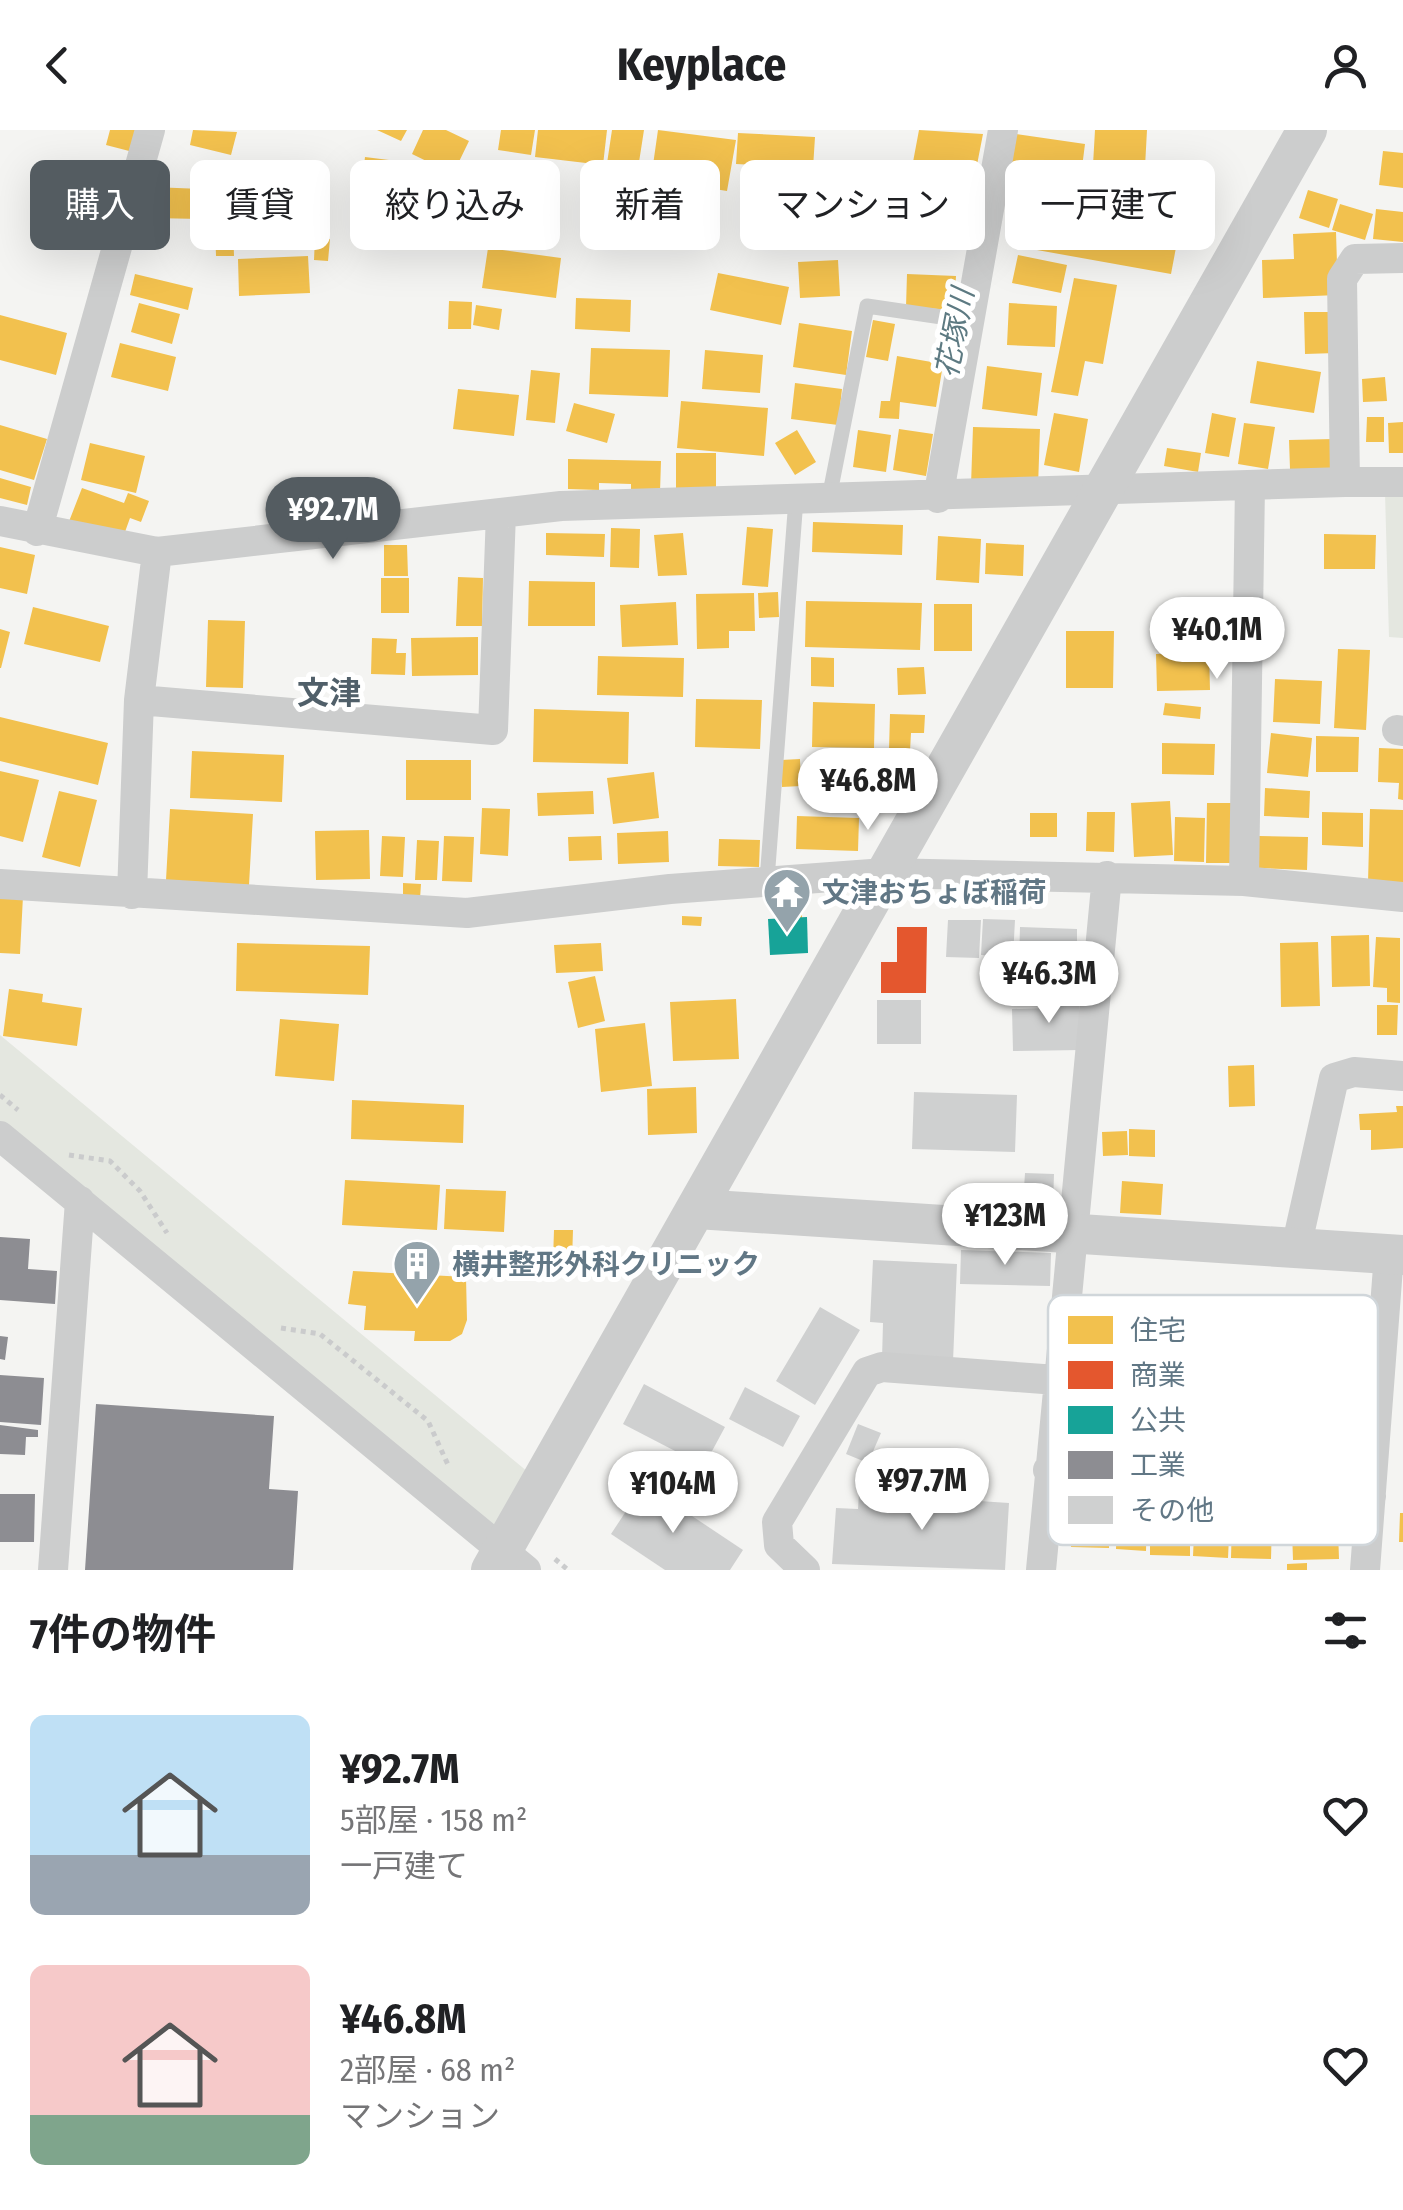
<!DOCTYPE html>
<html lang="ja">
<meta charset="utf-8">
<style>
:root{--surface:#fff;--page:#f2f2f2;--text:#202124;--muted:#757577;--accent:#545c61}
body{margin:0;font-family:"Fira Sans Condensed","Noto Sans JP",sans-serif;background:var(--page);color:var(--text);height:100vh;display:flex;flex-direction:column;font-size:38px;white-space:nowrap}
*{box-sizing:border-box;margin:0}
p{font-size:32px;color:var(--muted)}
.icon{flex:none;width:55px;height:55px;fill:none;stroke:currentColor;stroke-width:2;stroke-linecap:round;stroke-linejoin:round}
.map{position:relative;height:1440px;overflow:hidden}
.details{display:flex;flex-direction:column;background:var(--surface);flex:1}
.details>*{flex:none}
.guide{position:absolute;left:30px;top:30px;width:1345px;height:90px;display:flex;gap:20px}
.price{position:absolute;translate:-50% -85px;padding:0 22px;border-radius:35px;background:#fff;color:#222;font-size:32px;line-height:65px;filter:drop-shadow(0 2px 5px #0008)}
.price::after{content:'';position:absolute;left:50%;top:60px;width:30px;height:22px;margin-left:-15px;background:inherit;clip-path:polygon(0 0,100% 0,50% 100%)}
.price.current{background:var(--accent);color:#fff}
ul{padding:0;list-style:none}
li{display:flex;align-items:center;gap:30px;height:250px;padding:0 30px}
li span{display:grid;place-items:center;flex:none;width:280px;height:200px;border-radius:15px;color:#555}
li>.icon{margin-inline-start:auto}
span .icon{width:120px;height:120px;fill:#fffc;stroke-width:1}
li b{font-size:42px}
h2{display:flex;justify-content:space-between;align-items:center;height:120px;padding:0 30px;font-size:42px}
.pill{padding:0 35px;border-radius:15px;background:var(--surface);box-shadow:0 10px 40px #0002;font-size:35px;line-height:90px}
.pill.current{background:var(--accent);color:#fff}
header{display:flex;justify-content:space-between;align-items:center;height:130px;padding:0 30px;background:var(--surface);font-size:45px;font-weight:700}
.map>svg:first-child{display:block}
.green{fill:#e4e7e0}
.homes{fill:#f2c14e}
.shops{fill:#e4572e}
.public{fill:#17a398}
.industry{fill:#8d8d92}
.building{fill:#cfd0d0}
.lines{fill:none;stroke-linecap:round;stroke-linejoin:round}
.path{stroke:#cacbcc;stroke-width:5;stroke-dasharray:5 5;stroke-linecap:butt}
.service{stroke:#cccdcd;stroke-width:15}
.minor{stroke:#cccdcd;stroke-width:30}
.tertiary{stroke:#cccdcd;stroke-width:40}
.labels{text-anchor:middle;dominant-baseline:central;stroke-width:10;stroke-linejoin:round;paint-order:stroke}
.poi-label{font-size:28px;font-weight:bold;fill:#617785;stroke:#fff;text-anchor:start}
.water-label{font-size:30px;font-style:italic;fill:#5d7a82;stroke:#fff}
.quarter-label{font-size:32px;font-weight:bold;fill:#505f69;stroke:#fff}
.key{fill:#fff;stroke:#d0d6da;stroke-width:2.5}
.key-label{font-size:28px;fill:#617785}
</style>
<header><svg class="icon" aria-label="back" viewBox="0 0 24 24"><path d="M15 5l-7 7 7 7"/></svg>Keyplace<svg class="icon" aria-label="person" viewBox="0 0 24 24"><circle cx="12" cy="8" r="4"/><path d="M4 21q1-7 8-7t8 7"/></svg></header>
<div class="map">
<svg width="1403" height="1440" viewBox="0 0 1403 1440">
<rect width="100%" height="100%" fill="#f4f4f2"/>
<path class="green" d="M1385,363H1403V508L1389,507Z
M0,905L528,1342L486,1421L0,1021Z"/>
<path class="homes" d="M110,0H139L133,22L106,15Z
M193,0L237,2L231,25L190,15Z
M377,0H407L401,11Z
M423,0H446L469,11L453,44L412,24Z
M501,0H535L531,25L498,20Z
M538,0H607L603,35L535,27Z
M612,0H644L637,45L606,40Z
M658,0L736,10L727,61L651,49Z
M919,0L983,4L975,45L913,32Z
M1095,0H1147L1145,37L1093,35Z
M738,3L815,7L813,38L736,34Z
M1016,4L1085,14L1079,61L1009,51Z
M1383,21L1403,23V58L1379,55Z
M365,27L397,31L393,66L361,62Z
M540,44L552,62L532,74L521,56Z
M401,46L453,52L449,83L398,78Z
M152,57L202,59L201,89L152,88Z
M903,60L973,72L966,112L896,101Z
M1308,60L1338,69L1329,98L1299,88Z
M219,64H310V90H219Z
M1340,74L1373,84L1365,110L1332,100Z
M1015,78L1178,107L1171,144L1009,115Z
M499,79L555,88L550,117L494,108Z
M1376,79L1403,82V112L1373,109Z
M233,96L234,126H216L215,97Z
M1336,102L1338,165L1263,168L1262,130L1294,129L1293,104Z
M315,107L330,109L328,131L314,130Z
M488,118L561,128L556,168L482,158Z
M1018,125L1067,135L1061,163L1012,153Z
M308,126L310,163L239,166L238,129Z
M838,130L840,166L800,168L798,132Z
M718,143L789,157L781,195L710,180Z
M135,144L193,158L188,180L130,165Z
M907,144L956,146L954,180L906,177Z
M1074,148L1117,155L1103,234L1085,231L1078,266L1051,262Z
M576,168L631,170L630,202L575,199Z
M449,171L472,172L471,199H448Z
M139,173L180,184L172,214L131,202Z
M1009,173L1057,176L1055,217L1007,215Z
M476,175L502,179L499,200L473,195Z
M1304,182H1336V223L1305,224Z
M0,185L67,203L56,245L0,230Z
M873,190L895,194L888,231L866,227Z
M799,193L852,201L846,245L793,237Z
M120,213L176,227L168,261L111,247Z
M591,218L670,220L668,267L589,264Z
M705,220L763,225L760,263L702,259Z
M897,226L943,234L936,277L900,272L899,289L879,288L881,271H890Z
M1257,231L1321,242L1314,283L1250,273Z
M987,236L1042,243L1037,286L982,279Z
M531,240L560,243L555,293L526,290Z
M1385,247L1387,271L1363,272L1362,249Z
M795,253L842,259L838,295L791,289Z
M458,259L519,265L514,306L453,299Z
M681,271L768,278L764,326L677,318Z
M574,273L615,284L607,313L566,301Z
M1054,283L1088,289L1079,342L1044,335Z
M1212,283L1236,288L1229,327L1205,323Z
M1367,287H1384V312H1366Z
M1403,292V323H1389L1388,293Z
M1244,293L1275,297L1268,339L1238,334Z
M0,295L47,309L34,350L0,340Z
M973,297L1040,299L1038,357L971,355Z
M899,299L933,304L926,346L893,340Z
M797,300L816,332L795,345L775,313Z
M858,300L891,305L886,342L853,337Z
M1334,309V339H1290L1289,310Z
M90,313L145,326L136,363L81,350Z
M1167,318L1201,323L1198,342L1164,336Z
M676,323H716V361H676Z
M568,329L661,331L660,362L631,361V354L599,353V360L568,359Z
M0,348L31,357L27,375L0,368Z
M82,358L124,373L128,363L149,371L141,392L130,388L121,413L68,394Z
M813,392L903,395L902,425L812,422Z
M747,397L773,399L768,457L742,455Z
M611,398L640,399L639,438L610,437Z
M546,403L605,404L604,427L546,425Z
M683,403L687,445L658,446L654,405Z
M1324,404L1376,405L1375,439H1324Z
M938,406L981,409L979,453L936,450Z
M986,413L1024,415L1023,446L985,444Z
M384,415H407L408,446H384Z
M0,417L35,425L27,464L0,458Z
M458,447L483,448L482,496H456Z
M381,448H409V483H381Z
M529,451L595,452V496H528Z
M778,462L779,487L759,488L758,463Z
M754,463L755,501H729V518L697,519L696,464Z
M806,471L922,473L920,520L805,517Z
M676,472L678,515L622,517L620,475Z
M934,474H972V521H934Z
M33,477L109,496L100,532L24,514Z
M1223,482L1225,498L1206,500L1204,485Z
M208,490L245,491L243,558L206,557Z
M0,499L10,502L1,538H0Z
M1066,501H1114L1113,558H1066Z
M478,507V545L412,546L411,508Z
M372,508L397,509L396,523H406L405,545L371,544Z
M1338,519L1370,520L1366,600L1334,598Z
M1209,523L1210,560L1157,561L1156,524Z
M598,526L684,528L683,567L597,565Z
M811,527L834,528V557L811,556Z
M924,537L926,564L898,565L897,538Z
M1275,549L1322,551L1320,594L1273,592Z
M696,569L762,570L760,619L695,617Z
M813,572L875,574L874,618L812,617Z
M1165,573L1201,577L1200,589L1163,585Z
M534,579L629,582L628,634L533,632Z
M890,584L925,585L924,603H911L910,621L889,620Z
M0,587L108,613L98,655L0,631Z
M1271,603L1312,608L1308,647L1267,643Z
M1316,606L1359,607L1358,642H1316Z
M1162,613L1215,614L1214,645L1162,644Z
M1379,618L1403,619V670L1398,669L1399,653L1378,652Z
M192,621L284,625L282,672L190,668Z
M800,629L801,656L782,657L781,630Z
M406,630H471V670H406Z
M812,636L875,639L873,669L811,666Z
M0,641L39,650L23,712L0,706Z
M654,642L659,688L613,694L607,648Z
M1265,658L1310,661L1309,688L1264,686Z
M59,661L97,670L80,737L42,727Z
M593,661L594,684L538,686L537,663Z
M1170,671L1173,725L1134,727L1131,673Z
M1207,673H1232L1230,733H1206Z
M482,678L510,679L508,726L480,724Z
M170,679L253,684L249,755L166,750Z
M1370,679L1403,680V753L1368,752Z
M1087,682H1115L1114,722L1086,721Z
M1322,682L1363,683V717L1322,715Z
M1030,683H1057V707H1030Z
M797,686L859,688L858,721L796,719Z
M1175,687L1205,688L1204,732L1174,731Z
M369,700L370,749L316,750L315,701Z
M668,701L669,732L618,734L617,703Z
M382,706L405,707L403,747L380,746Z
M444,706L474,707L472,752L442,751Z
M601,706L602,730L569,731L568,707Z
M1259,706L1308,707L1307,740L1259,738Z
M719,709L760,710L759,737L718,736Z
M417,710L439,711L437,750H415Z
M403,753L421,754L420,769L403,768Z
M0,765L23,766L20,824L0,823Z
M784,777H802V788H784Z
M682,786L702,787L701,796L682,795Z
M1369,805L1370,856L1332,857L1331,806Z
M1376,807L1400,808V873L1387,872V858L1373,857Z
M1318,812L1320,876L1281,877L1280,813Z
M237,813L370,816L368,865L236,861Z
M601,813L603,841L556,843L554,815Z
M595,846L605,891L578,898L568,852Z
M9,859L43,864L42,872L82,878L77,916L3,906Z
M736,869L739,929L673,931L670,872Z
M1377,875H1398L1397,905H1377Z
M280,889L339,894L334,951L275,946Z
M645,893L652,956L601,962L595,899Z
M1254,935L1255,976L1229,977L1228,936Z
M696,957L697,1003L648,1005L647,959Z
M352,970L464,975L463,1013L351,1009Z
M1396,976H1403V1018L1371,1020V1000H1360L1359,984L1397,982Z
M1129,999L1155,1000V1027L1129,1026Z
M1127,1001L1128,1025L1103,1026L1102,1002Z
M345,1050L440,1055L437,1100L342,1095Z
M1122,1051L1163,1054L1161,1085L1120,1083Z
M446,1059L506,1061L504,1102L444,1099Z
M554,1100H573L572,1131L553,1130Z
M464,1131L491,1132L490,1145L464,1144Z
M353,1141L466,1147L467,1190L462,1204L450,1211H414L415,1201L364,1200L366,1176L348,1174Z
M1072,1371L1110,1372L1109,1418L1071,1417Z
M1117,1383L1147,1384L1146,1421L1116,1419Z
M1400,1383H1403V1412H1399Z
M1150,1384L1190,1385V1426L1150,1425Z
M1195,1384L1230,1386L1228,1428L1193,1426Z
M1232,1390L1272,1391L1271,1429L1231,1428Z
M1338,1400L1339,1429L1293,1430L1292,1401Z
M1307,1433V1440H1287V1434Z"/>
<path class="shops" d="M897,797H927L926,863H881V832H897Z"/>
<path class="public" d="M807,787L808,823L770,825L768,789Z"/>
<path class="industry" d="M0,1107L30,1109L28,1139L57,1141L55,1174L0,1170Z
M0,1206L8,1207L5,1230L0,1229Z
M0,1245L44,1248L41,1295L0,1292Z
M96,1274L274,1286L269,1359L298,1361L293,1440H85Z
M0,1295L38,1300V1307H26L25,1325L0,1324Z
M0,1364H35L34,1412H0Z"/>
<path class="building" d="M983,789L1015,790L1013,827L981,825Z
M948,790H981L979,828L946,827Z
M1020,797L1077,799V832L1019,831Z
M1079,864L1081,920L1013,921L1012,879L1052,878L1051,865Z
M877,870H921V914H877Z
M914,962L1017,965L1015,1022L912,1019Z
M1025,1043L1054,1044L1053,1075L1023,1074Z
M961,1120L1051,1123L1050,1156L960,1154Z
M873,1130L957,1134L953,1232L882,1229L883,1193L870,1192Z
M820,1177L860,1200L815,1275L776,1251Z
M644,1254L725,1297L704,1336L623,1294Z
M745,1257L800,1286L783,1317L729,1289Z
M858,1294L881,1303L868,1333L846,1324Z
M644,1354L743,1420L730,1440H665L611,1404Z
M859,1363L1009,1373L1005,1440L832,1434L836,1378L858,1379Z"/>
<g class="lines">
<path class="path" d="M0,965L18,980
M69,1025L110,1031L140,1061L167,1103
M281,1198L320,1204L428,1291L449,1337
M555,1429L568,1440"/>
<path class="service" d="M829,368L867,176L969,191
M767,750L796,369"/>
<path class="minor" d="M1345,352H1403
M938,368L1003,0
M0,391L157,422L561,376L1345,352L1342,149L1355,129L1403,128
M37,401L150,0
M139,570L493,600L501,383
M1397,600L1403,601
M1244,751L1250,355
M0,754L467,783L670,759L885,743L1244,751L1403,767
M132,764L139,570L157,422
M0,1006L526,1440
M1296,1118L1334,948L1354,942L1403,946
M1048,1340L1371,1366
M53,1440L80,1071
M805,1440L779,1415L777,1392L867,1242L882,1237L1057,1250
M1041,1440L1107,746
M1365,1440L1389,1124"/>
<path class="tertiary" d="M697,1079L1403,1125
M491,1440L1307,0"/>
</g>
<defs>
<g id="temple-pin" transform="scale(2.5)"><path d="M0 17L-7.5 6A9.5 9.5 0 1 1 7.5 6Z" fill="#94a3ab" stroke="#fff"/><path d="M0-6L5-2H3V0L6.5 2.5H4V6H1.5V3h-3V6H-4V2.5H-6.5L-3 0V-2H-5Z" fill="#fff"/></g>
<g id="building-pin" transform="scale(2.5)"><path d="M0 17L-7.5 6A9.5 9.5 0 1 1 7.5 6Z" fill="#94a3ab" stroke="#fff"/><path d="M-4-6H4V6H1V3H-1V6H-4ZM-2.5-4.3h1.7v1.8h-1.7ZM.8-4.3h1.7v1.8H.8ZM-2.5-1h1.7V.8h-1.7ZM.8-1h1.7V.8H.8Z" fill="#fff"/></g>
</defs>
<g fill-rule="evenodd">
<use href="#temple-pin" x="787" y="762"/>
<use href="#building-pin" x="417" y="1134"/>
</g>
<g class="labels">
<g class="poi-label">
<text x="822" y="762">文津おちょぼ稲荷</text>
<text x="452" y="1134">横井整形外科クリニック</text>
</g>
<g class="water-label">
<text transform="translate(955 203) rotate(-79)">花塚川</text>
</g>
<g class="quarter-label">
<text x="329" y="563">文津</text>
</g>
</g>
<rect x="1048" y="1165" width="330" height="250" rx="15" class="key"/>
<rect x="1068" y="1186" width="45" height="28" fill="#f2c14e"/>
<rect x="1068" y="1231" width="45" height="28" fill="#e4572e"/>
<rect x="1068" y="1276" width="45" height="28" fill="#17a398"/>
<rect x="1068" y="1321" width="45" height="28" fill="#8d8d92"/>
<rect x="1068" y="1366" width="45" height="28" fill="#cfd0d0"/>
<g class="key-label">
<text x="1130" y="1210">住宅</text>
<text x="1130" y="1255">商業</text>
<text x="1130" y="1300">公共</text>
<text x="1130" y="1345">工業</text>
<text x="1130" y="1390">その他</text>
</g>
</svg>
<b class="price current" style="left:333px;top:432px">¥92.7M</b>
<b class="price" style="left:1217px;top:552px">¥40.1M</b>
<b class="price" style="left:868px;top:703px">¥46.8M</b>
<b class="price" style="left:1049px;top:896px">¥46.3M</b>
<b class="price" style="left:1005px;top:1138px">¥123M</b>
<b class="price" style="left:922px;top:1403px">¥97.7M</b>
<b class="price" style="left:673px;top:1406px">¥104M</b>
<div class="guide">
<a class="pill current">購入</a>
<a class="pill">賃貸</a>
<a class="pill">絞り込み</a>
<a class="pill">新着</a>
<a class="pill">マンション</a>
<a class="pill">一戸建て</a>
</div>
</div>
<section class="details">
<h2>7件の物件<svg class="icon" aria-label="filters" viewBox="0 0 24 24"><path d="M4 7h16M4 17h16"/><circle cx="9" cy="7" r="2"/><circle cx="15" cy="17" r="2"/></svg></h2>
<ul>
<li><span style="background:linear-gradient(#bfe0f5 70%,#9aa5b1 0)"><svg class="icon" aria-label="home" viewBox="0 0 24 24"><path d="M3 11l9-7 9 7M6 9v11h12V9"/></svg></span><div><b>¥92.7M</b><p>5部屋 · 158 m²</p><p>一戸建て</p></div><svg class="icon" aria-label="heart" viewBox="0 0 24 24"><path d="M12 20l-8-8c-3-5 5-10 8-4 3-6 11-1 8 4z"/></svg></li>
<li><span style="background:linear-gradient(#f6c9c9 75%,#7fa58c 0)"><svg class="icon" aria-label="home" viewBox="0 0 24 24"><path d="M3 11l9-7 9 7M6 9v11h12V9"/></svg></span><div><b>¥46.8M</b><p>2部屋 · 68 m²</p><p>マンション</p></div><svg class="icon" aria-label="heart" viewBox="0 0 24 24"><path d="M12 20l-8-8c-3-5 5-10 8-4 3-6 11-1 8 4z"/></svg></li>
</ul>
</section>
